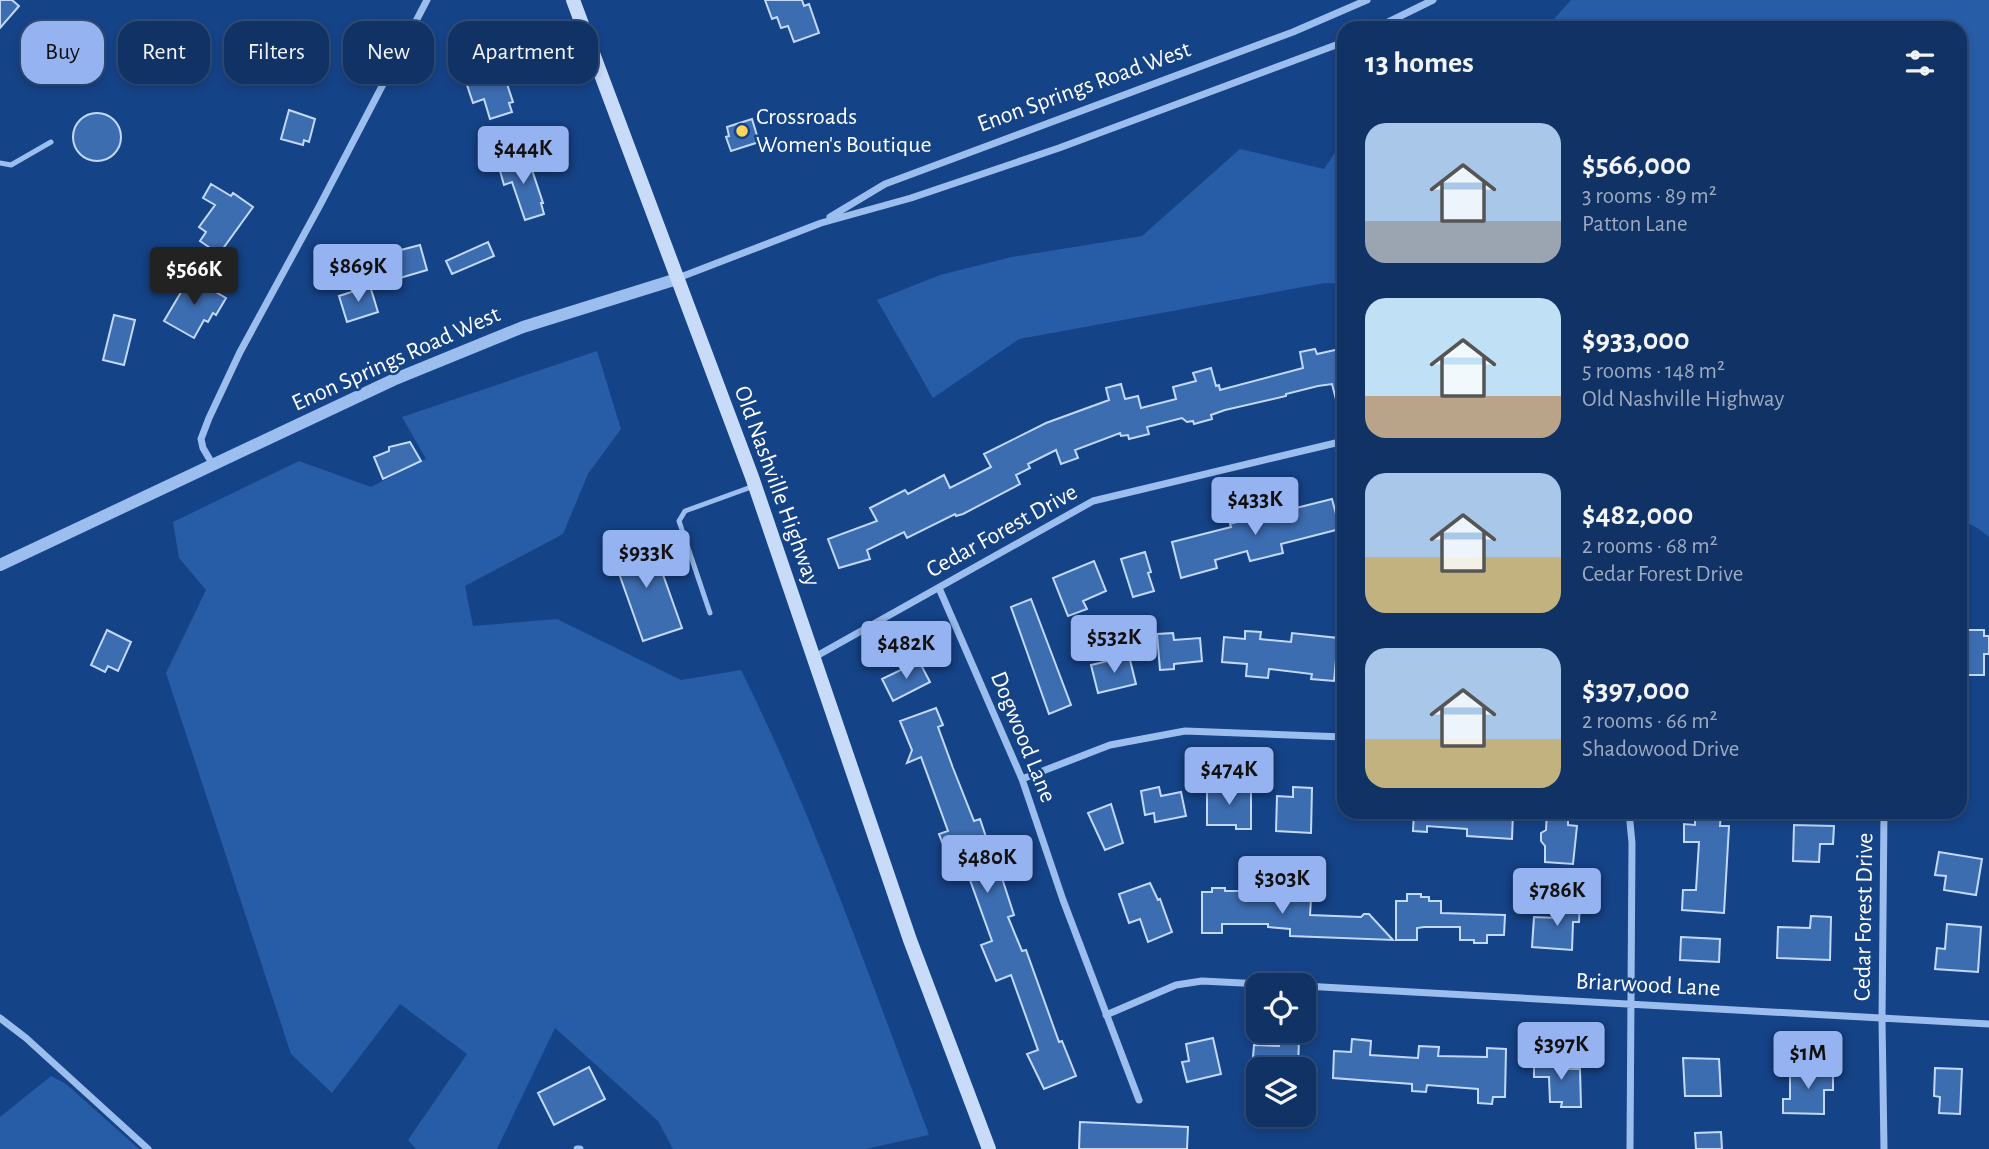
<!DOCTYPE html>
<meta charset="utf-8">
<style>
:root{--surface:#103265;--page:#1e3e6e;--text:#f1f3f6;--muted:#9caabf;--line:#304d79;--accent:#95b2f1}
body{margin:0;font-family:"Alegreya Sans",sans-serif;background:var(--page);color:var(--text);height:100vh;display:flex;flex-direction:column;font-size:26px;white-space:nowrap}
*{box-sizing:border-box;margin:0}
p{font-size:23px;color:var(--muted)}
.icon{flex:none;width:38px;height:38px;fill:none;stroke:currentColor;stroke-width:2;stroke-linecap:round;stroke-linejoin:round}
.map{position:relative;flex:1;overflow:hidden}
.panel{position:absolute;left:1337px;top:21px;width:630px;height:798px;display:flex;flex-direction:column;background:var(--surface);border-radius:21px;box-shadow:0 4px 10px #0003,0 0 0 2px var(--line)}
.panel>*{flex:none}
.top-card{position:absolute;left:21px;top:21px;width:665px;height:63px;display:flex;gap:14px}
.fabs{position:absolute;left:1246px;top:973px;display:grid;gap:14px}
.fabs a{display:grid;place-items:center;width:70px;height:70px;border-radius:14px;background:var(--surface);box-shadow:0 4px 10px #0003,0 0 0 2px var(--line);font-size:35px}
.price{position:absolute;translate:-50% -60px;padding:0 16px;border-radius:7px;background:var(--accent);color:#111;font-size:23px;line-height:46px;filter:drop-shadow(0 2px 4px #0008)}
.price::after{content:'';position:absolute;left:50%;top:42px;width:21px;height:16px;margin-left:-10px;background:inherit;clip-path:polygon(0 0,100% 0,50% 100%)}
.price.on{background:#222;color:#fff}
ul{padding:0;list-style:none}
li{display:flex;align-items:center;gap:21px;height:175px;padding:0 28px}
li span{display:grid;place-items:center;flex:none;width:196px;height:140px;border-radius:21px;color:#555}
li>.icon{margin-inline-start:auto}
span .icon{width:84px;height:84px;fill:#fffc;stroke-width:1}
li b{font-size:30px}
h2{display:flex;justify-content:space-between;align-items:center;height:84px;padding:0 28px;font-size:30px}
.pill{padding:0 24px;border-radius:21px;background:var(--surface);box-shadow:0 4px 10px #0003,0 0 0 2px var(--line);font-size:24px;line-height:63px}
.pill.on{background:var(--accent);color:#111}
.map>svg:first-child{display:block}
.green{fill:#275ca6}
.building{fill:#3d6db1;stroke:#c1d9fb;stroke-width:2}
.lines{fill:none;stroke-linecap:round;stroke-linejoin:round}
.service{stroke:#9bbeef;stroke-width:5}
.minor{stroke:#9bbeef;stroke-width:7}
.tertiary{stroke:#9bbeef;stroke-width:12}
.secondary{stroke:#c8dcfa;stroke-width:14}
.poi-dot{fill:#ffd458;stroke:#154387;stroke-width:2.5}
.labels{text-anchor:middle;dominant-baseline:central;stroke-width:5;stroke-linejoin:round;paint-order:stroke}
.street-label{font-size:24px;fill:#fff;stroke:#154387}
.poi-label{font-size:24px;fill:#fff;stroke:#154387;text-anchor:start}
</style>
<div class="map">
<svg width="1989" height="1149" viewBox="0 0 1989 1149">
<rect width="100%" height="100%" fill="#154387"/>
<path class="green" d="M1571,0H1989V537L1979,529L1960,519V28H1526L1554,19Z
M1344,139V284L1325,283L1019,339L933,398L877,300L940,275L1012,257L1142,236L1240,149L1324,169Z
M597,351L621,429L588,474L563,534L465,586L473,626L557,619L681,680L741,670C815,819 870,979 929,1135L866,1149H673L658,1121L555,1028L497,1149H416L408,1140L467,1054L400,1004L332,1093L291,1054L166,673L206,590L179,558L173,522L299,461L371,487L426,459L402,417Z
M51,1076L66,1084L139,1149H0V1117Z"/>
<path class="building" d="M0,0H12L19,6L0,28Z
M765,0H802L804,6L809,4L819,33L794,42L788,26L781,28L777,17L772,19Z
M497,71L501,82L506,81L513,102L509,103L512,112L490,119L484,99L473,103L467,85L478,81L477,78Z
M289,110L315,119L309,142L304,140L303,145L281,139Z
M73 137a24 24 0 1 1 48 0a24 24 0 1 1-48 0Z
M752,119L759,142L731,151L726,137L729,136L727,127Z
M524,155L528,165L530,164L543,203H541L544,214L525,220L512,182L504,185L498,164Z
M211,184L231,196L233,193L253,207L219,254L200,241L206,232L199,227L215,205L203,198Z
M488,242L494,256L452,274L446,261Z
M420,245L427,270L400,278L393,252Z
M190,277L226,298L216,315L213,313L208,322L204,320L194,338L164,321Z
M370,286L378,312L347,322L339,296Z
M114,315L135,320L124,365L103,360Z
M1344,348V410L1339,411L1332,384L1318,386L1286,394V396L1225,410L1211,415L1212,419L1194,424L1193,421L1187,422L1182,418L1147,427L1149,434L1129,439L1128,435L1121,436L1120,433L1075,450L1078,458L1061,464L1056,450L1028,464L1030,468L1016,475L1020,484L963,514L956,516L955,514L907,538L904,532L867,550L870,559L839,568L828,539L877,521L870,508L905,490L908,494L944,475L950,488L991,467L984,454L1046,423L1109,400L1106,388L1121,384L1125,399L1138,396L1141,408L1176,399L1173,387L1196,381L1193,373L1211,368L1216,386L1219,385L1220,390L1303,368L1300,352L1315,349L1317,354Z
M410,442L421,461L383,479L374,457L389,451V447Z
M1332,499L1340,529L1281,544L1283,553L1250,561L1247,551L1215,560L1217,568L1181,578L1172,542L1231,527L1230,524L1272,512V514Z
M650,538L682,628L643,641L611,551Z
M1145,552L1151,572L1148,573L1154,591L1133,597L1121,559Z
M1094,561L1106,591L1083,601L1087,609L1068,616L1053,578Z
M1031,599L1071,705L1049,714L1011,607Z
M107,630L131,642L118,671L108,666L105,672L91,665Z
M1960,630H1984V636H1989V654H1984V675H1960Z
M1245,631L1261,632L1260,639L1291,642L1292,633L1338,638L1334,681L1311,679L1312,674L1269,669L1268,678L1246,676L1247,664L1222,662L1224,637L1245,639Z
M1173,633L1174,640L1200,638L1202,661L1174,664V669L1160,670L1157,634Z
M1129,656L1136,684L1098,693L1091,665Z
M919,661L930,682L893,701L882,679Z
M936,708L943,725L938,727L953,768L974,821L980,819L986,837L976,841L991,879L1001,875L1014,915L1008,917L1022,951L1026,950L1059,1042L1062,1041L1076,1076L1044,1089L1027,1054L1038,1050L1011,975L996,981L981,945L992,941L966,869L954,873L939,834L948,831L921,757L907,763L912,750L900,721Z
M1207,784H1223V790L1251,791V829H1236V825H1207Z
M1159,787L1161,796L1181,792L1186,816L1155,822L1154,813L1145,815L1141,791Z
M1293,787L1312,788L1311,833L1276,831L1277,796L1293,797Z
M1111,804L1123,843L1105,850L1088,813Z
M1414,812H1513L1512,839L1467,836V829L1427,826V832L1413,831Z
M1547,812H1568V825L1577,826L1573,864L1545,862V846L1541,841V833L1546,830Z
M1695,812H1721L1720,826H1729L1724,913L1682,910L1683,890H1696L1699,842H1684V824L1695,825Z
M1794,825L1834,826L1833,844H1820L1819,862L1793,861Z
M1939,852L1982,859L1976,895L1944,890L1946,876L1935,875Z
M1150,883L1158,900L1160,899L1172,932L1148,942L1140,919L1129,923L1119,894Z
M1212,888H1225V891H1247V895L1308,898L1311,899L1310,915L1361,917L1364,914H1369L1393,940L1290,936V929L1268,927V924H1222V933H1202V892H1212Z
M1407,894H1421V897H1429V901H1441V913L1505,915L1504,935H1487V943H1474V940H1460V927H1424L1417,928V940H1396V901H1407Z
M1559,901L1580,902L1579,922H1573L1572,950L1532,947L1534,917L1559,918Z
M1811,916L1831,917L1830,960L1777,958L1778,927L1810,928Z
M1947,924L1981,927L1978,972L1935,969L1937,948L1945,949Z
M1681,937L1720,939L1719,962L1680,960Z
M1213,1038L1221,1074L1187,1082L1182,1062L1189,1061L1186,1044Z
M1279,1038L1299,1039L1298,1069H1252L1254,1045L1279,1046Z
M1352,1039L1371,1041L1370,1055L1418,1058L1419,1046L1439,1047L1438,1056L1487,1057V1048L1506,1049L1505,1097H1493L1492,1104L1478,1103V1089L1427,1085L1426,1092L1412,1091V1084L1333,1078L1334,1051L1351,1052Z
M1683,1058L1719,1059L1721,1096H1685Z
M1534,1060H1563V1069H1580L1581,1107H1561L1562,1102H1550L1549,1077H1534Z
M589,1067L605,1099L554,1125L538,1093Z
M1812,1068L1833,1069V1090H1824V1114L1783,1113V1099H1790V1071H1812Z
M1935,1068L1962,1069L1960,1114L1939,1113L1940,1097L1934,1096Z
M1080,1122L1188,1127L1187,1149H1079Z
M1721,1132L1722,1149H1696L1695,1133Z"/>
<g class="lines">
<path class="service" d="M0,163L11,165L51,142
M710,613L679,521L685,511L754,486"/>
<path class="minor" d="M1376,28L1433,0
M830,217L885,184L1293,32L1367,0
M678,278L821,223L911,198L1059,148L1344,42
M213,465L203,448L201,439L209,418L240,352L320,205L427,0
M939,588L1022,779L1063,900L1139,1100
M813,658L1093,501L1344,441
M1022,779L1110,745L1185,731L1344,737
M1629,812L1632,843L1630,1149
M1304,986L1989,1024
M1106,1015L1176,985L1202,981L1280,985
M0,1018L26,1038L148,1149
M577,1149H580
M1884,1149L1882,1020L1884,812"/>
<path class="tertiary" d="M0,565L393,380L523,327L677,279"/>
<path class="secondary" d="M573,0L752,477L910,940L989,1149"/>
</g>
<circle class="poi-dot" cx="742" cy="131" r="7"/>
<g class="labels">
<g class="street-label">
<text transform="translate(1084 87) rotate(-20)">Enon Springs Road West</text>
<text transform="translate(396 359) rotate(-24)">Enon Springs Road West</text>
<text transform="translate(777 486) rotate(70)">Old Nashville Highway</text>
<text transform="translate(1002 531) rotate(-29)">Cedar Forest Drive</text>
<text transform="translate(1023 737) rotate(68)">Dogwood Lane</text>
<text transform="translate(1864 917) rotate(-89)">Cedar Forest Drive</text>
<text transform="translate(1648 985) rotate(3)">Briarwood Lane</text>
</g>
<g class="poi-label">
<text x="756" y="117">Crossroads<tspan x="756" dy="28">Women's Boutique</tspan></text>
</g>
</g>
</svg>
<div class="fabs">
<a><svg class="icon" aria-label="locate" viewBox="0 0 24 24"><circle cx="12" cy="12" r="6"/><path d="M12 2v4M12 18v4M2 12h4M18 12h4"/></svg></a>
<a><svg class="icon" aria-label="layers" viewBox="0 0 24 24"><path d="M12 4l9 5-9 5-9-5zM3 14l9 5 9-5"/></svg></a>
</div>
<b class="price" style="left:523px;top:186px">$444K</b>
<b class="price" style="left:358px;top:304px">$869K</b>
<b class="price on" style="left:194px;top:307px">$566K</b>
<b class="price" style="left:1255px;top:537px">$433K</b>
<b class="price" style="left:646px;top:590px">$933K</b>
<b class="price" style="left:1114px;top:675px">$532K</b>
<b class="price" style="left:906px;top:681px">$482K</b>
<b class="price" style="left:1229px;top:807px">$474K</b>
<b class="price" style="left:987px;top:895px">$480K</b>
<b class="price" style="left:1282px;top:916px">$303K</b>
<b class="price" style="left:1557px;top:928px">$786K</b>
<b class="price" style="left:1561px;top:1082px">$397K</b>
<b class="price" style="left:1808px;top:1091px">$1M</b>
<div class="top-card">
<a class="pill on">Buy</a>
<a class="pill">Rent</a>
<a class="pill">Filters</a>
<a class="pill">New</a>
<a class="pill">Apartment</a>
</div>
<section class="panel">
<h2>13 homes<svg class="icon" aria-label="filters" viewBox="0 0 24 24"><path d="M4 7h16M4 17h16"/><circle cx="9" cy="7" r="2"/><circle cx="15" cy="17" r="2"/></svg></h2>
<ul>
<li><span style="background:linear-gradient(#a9c7e8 70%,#9aa5b1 0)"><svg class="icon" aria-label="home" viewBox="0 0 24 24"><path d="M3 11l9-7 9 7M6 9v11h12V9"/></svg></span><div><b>$566,000</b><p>3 rooms · 89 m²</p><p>Patton Lane</p></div></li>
<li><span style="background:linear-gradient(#bfe0f5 70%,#b9a48a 0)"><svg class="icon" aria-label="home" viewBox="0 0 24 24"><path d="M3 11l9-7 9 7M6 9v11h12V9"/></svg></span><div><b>$933,000</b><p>5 rooms · 148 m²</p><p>Old Nashville Highway</p></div></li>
<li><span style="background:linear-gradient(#a9c7e8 60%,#c2b280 0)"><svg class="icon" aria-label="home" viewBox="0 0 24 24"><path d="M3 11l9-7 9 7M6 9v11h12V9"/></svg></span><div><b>$482,000</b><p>2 rooms · 68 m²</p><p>Cedar Forest Drive</p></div></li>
<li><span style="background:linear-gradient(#a9c7e8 65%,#c2b280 0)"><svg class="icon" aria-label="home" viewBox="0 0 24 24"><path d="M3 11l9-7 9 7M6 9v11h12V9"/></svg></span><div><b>$397,000</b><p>2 rooms · 66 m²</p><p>Shadowood Drive</p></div></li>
</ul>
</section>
</div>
